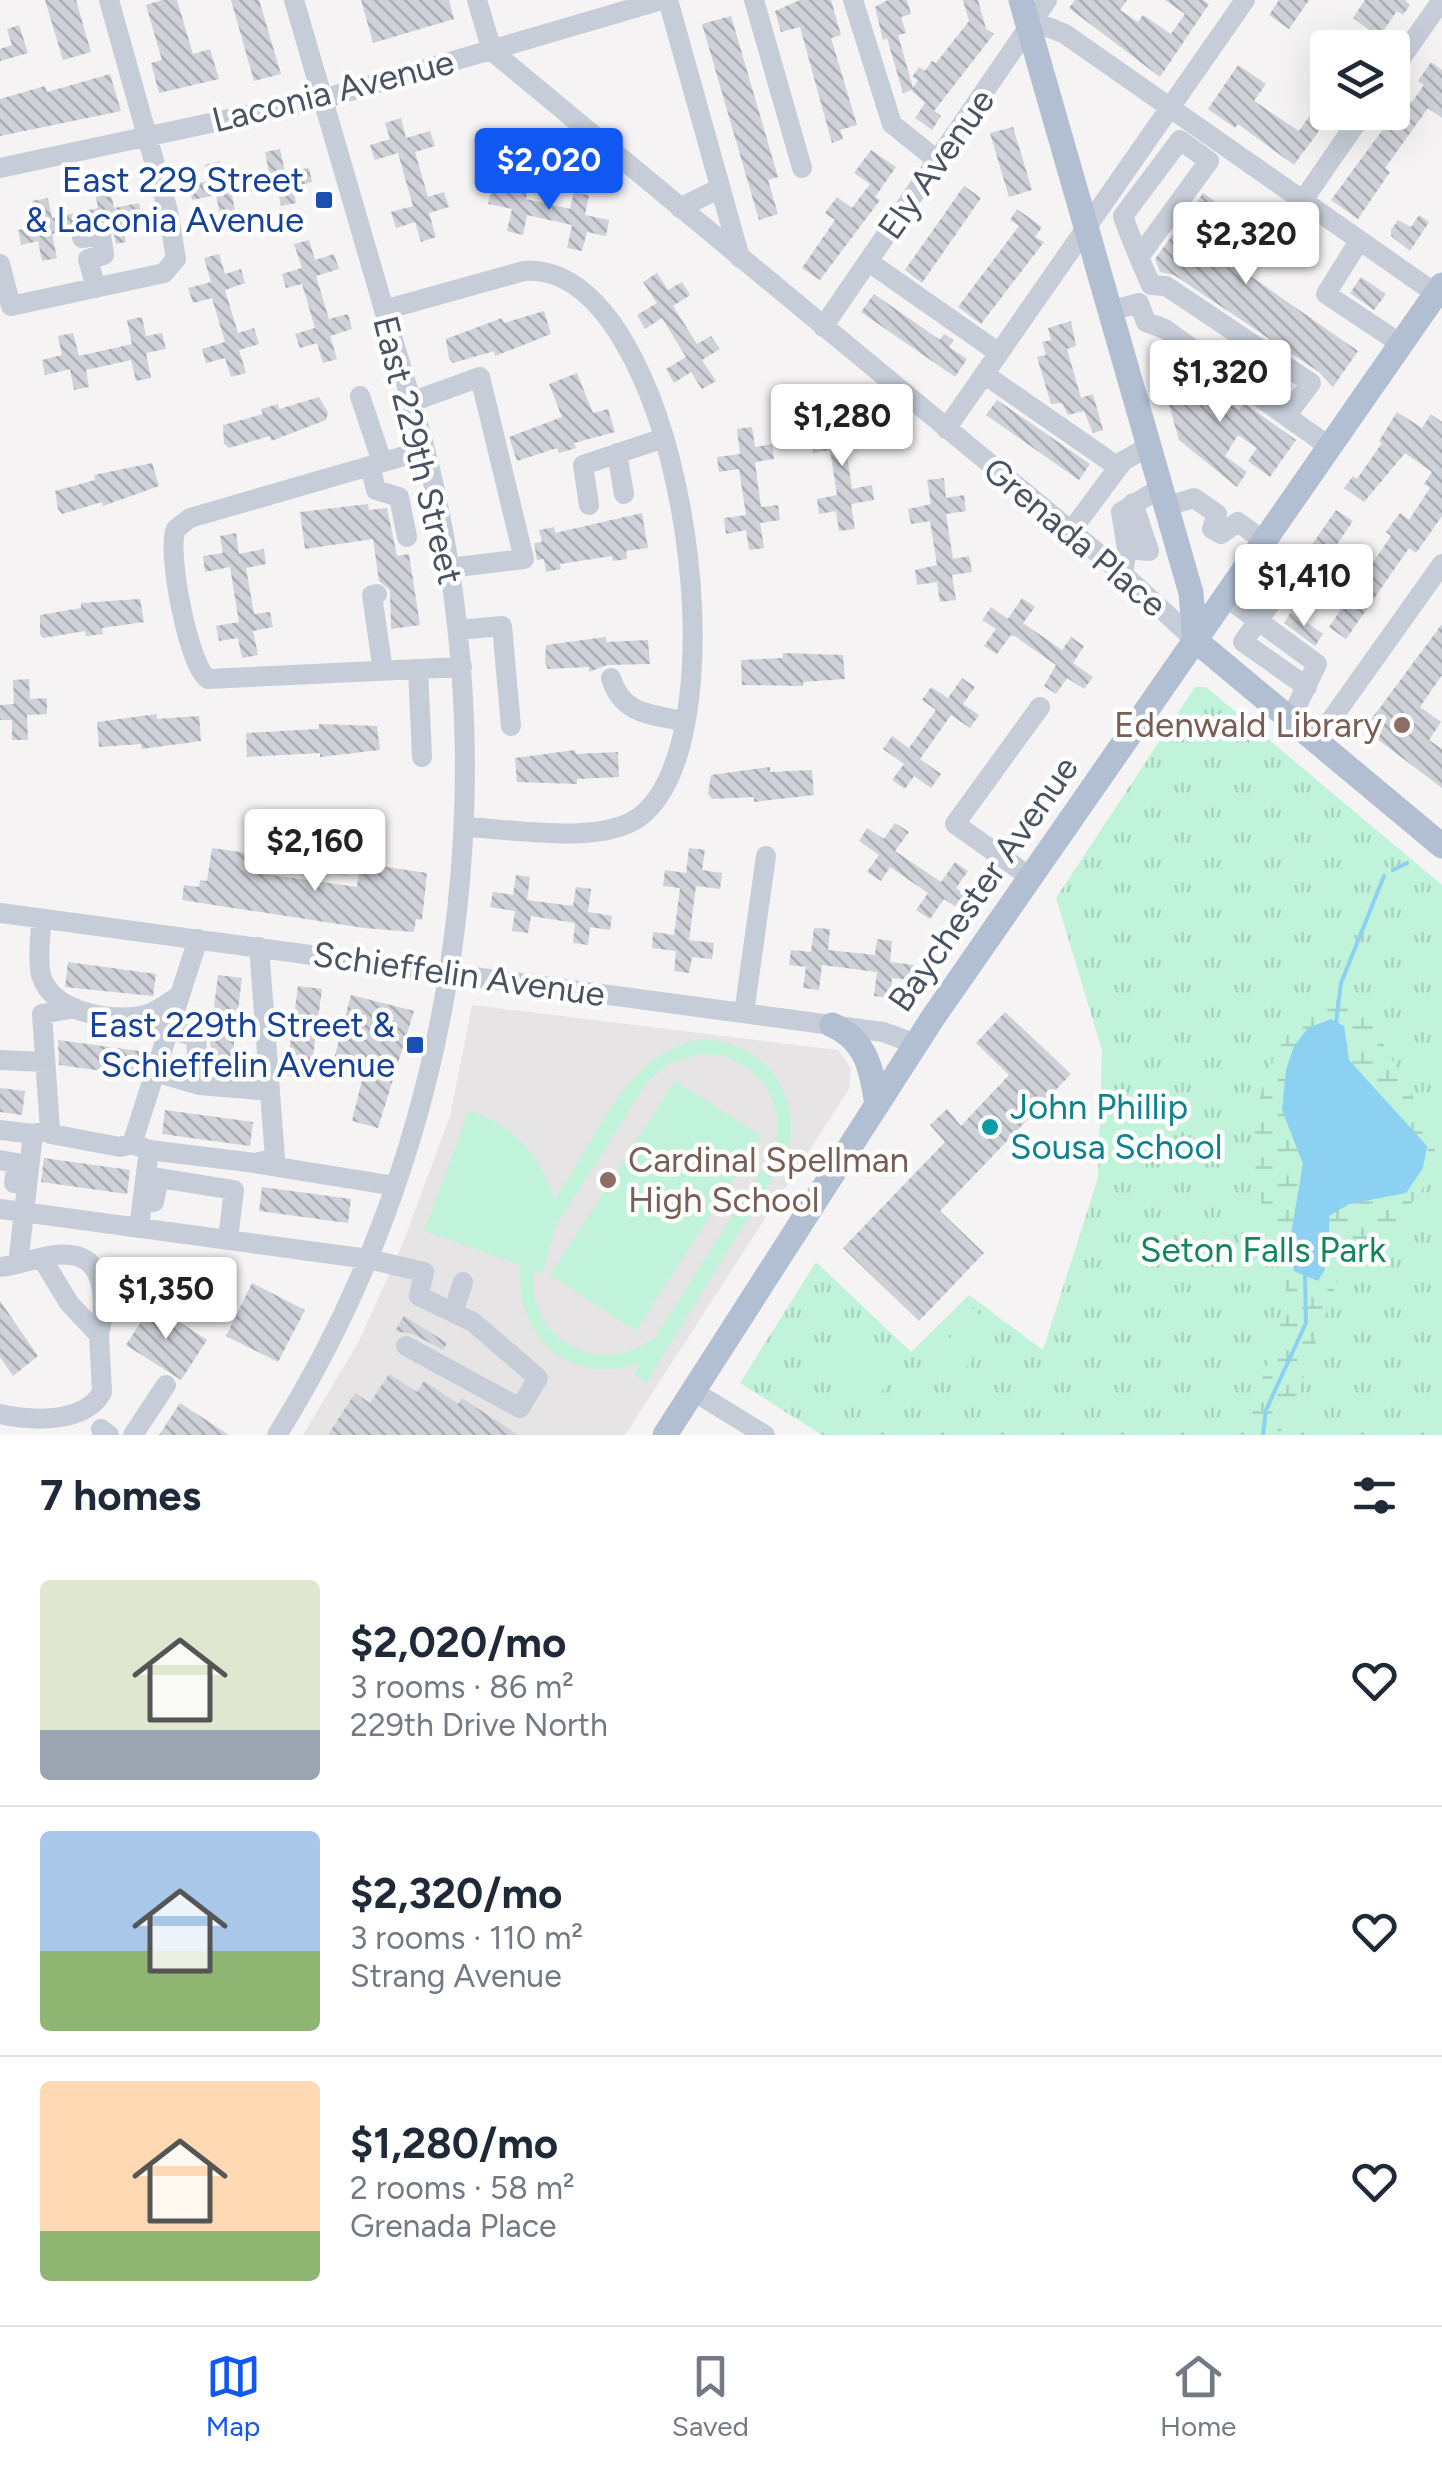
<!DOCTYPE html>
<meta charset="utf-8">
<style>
:root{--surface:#fff;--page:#f2f2f3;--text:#1f2937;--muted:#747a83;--line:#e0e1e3;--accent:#1157f1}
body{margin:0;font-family:Figtree,sans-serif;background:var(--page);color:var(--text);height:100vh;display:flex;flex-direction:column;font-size:38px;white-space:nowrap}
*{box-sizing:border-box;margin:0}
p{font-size:32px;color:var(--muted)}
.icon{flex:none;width:55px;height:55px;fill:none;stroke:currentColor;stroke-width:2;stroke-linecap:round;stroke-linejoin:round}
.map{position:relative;height:1435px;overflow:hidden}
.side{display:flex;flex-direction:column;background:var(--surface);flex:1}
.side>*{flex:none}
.fabs{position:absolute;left:1310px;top:30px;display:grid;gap:20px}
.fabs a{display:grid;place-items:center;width:100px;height:100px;border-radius:10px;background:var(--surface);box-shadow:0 10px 40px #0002;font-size:50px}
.price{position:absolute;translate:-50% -85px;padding:0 22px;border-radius:10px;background:#fff;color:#222;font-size:32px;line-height:65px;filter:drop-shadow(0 2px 5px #0008)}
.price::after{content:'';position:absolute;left:50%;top:60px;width:30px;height:22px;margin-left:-15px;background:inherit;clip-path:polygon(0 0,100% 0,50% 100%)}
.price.active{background:var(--accent);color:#fff}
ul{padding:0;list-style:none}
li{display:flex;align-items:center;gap:30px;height:250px;padding:0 40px}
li+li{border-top:2px solid var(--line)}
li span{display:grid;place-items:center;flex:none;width:280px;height:200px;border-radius:10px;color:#555}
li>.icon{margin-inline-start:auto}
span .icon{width:120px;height:120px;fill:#fffc;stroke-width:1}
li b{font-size:42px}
h2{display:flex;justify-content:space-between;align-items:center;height:120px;padding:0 40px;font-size:42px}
.tab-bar{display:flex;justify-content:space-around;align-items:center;height:140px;border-top:2px solid var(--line);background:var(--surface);font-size:28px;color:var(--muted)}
.tab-bar a{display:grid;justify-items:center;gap:5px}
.tab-bar .active{color:var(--accent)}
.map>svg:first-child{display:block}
.education{fill:#e6e4e5}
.grass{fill:url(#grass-tufts)}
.wetland{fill:url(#wetland-marsh)}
.garden{fill:#c1f3db;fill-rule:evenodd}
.water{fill:#8cd0f2}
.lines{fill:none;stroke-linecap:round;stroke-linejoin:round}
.stream{stroke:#8cd0f2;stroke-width:4}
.building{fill:url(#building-back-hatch)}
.minor{stroke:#c6cdd8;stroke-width:20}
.major{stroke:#b2bed2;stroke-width:25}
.transit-dot{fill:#1a4fb4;stroke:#fff;stroke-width:4}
.education-dot{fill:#8d6e63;stroke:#fff;stroke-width:4}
.culture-dot{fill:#0f9aa8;stroke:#fff;stroke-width:4}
.labels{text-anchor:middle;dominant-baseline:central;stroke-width:9;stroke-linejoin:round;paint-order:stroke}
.street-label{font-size:35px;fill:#495362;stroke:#fff}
.transit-label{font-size:35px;fill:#164399;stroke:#fff;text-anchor:end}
.education-label{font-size:35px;fill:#785e54;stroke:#fff;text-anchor:end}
.culture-label{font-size:35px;fill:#0d838f;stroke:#fff;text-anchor:start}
.park-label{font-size:35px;fill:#128559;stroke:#fff}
</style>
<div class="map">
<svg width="1442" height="1435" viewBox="0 0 1442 1435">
<defs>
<pattern id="grass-tufts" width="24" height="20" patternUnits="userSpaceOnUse" patternTransform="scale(2.5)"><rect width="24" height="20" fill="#c1f3db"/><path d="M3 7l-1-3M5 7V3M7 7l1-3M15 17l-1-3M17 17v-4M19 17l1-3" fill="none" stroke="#a7d2be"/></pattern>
<pattern id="wetland-marsh" width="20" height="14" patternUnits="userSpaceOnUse" patternTransform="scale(2.5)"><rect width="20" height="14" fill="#c1f3db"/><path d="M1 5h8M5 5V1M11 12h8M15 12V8" fill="none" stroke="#a7d2be"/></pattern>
<pattern id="building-back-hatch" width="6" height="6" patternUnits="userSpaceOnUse" patternTransform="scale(2.5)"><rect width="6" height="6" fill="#cfd1d8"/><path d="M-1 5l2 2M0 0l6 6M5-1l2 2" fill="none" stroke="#aaacb3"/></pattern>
</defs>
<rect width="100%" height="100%" fill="#f5f3f3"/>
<path class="education" d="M472,1005L838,1050L851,1068L849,1089L625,1435H303L359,1341L403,1243L450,1116Z"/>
<path class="grass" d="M1195,687H1206L1442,885V1435H822L740,1383L816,1262L911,1352L969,1295L1043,1350L1098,1178L1102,1050L1056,898Z"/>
<path class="wetland" d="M1330,994L1361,1004L1431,1129L1437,1161L1420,1194L1386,1231L1359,1249L1338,1279L1299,1390L1282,1421L1281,1435H1249C1253,1382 1288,1333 1286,1279C1285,1258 1270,1233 1264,1213C1241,1134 1258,1041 1330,994Z"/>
<path class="garden" d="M274,811L350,821L353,829L347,876L262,864L268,818ZM275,815L346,823L343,867L338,871L269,860Z
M277,818L344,828L339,865L272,857Z
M704,1039C767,1044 802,1094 788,1154L646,1383L634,1375L640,1363C570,1388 514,1336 520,1265L424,1231L469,1110C515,1127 539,1154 555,1200C593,1144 629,1047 704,1039ZM702,1054C754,1055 787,1097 775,1148L656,1336C602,1380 526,1342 534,1271L543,1273L555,1227L648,1081L670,1063Z
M675,1081L761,1136L636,1331L550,1275Z
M965,1301L998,1333L978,1354L945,1323Z
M939,1328L973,1360L953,1381L919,1349Z
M867,1333L883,1349L848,1384L833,1368Z
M887,1353L904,1369L869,1404L853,1388Z"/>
<path class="water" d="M1331,1019L1344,1026L1349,1060L1427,1146L1423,1168L1406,1193L1349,1204L1329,1216V1235L1319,1251L1325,1269L1318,1281L1294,1271L1290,1239L1303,1164L1282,1110L1286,1070L1294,1046L1308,1028Z"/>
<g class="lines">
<path class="stream" d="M1393,870L1407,863
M1336,1023L1341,983L1384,876
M1263,1435L1266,1410L1306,1323L1305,1275"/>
</g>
<path class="building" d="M45,0H76L91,52L63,60Z
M162,0H177L193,54L210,49L219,79L159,93L151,63L162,60L146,5Z
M231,0H259L281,74L254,81Z
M361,0H449L454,19L373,43Z
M800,0H831L841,35L831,38L857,125L840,130L843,139L832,143L800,27L781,32L775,11Z
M888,0H907L911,14L901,17L906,33L898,35L913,88L918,80L912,77L919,67L925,71L932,61L936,63L969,21L963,0H978L986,29L994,34L934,111L941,116L932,130L915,118L925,103L911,90L903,93L887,38L883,40L875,7Z
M1075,0H1127L1120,10L1138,22L1143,15L1171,34L1185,14L1165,0H1203L1209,4L1160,77L1069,8Z
M1279,0H1309L1289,29L1269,15Z
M1365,0H1405L1410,5L1403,15L1397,11L1379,37L1353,18Z
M731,16L778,177L768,180L778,214L759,220L702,24Z
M19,25L28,53L0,61V49L12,45L7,29Z
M1431,62L1442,70V118L1428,108L1385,168L1390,172L1358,219L1331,200L1406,98L1412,102L1424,85L1418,81Z
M1238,65L1266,84L1254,101L1299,131L1310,115L1324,124L1294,165L1238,124L1235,128L1208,109Z
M110,74L121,111L0,136V99L45,86L47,92Z
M401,118L406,138L430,131L435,146L415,152L428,197L444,192L449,207L429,213L436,237L421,242L415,222L396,228L391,212L413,206L398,153L375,160L370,145L390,139L385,123Z
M1013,127L1032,190L1009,197L990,133Z
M280,149L285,172L309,168L312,182L293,187L296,203L281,206L277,186L232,195L236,216L221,219L216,195L192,200L189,185L209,181L205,165L220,161L224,181L269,172L265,152Z
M871,150L896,167L875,197L880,200L820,280L802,268L835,220L825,213L837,197L852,208L870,184L854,173Z
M515,176L530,179L526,199L570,209L574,192L589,195L585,215L609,220L606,236L587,232L582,251L567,248L572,225L527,215L523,235L507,231L512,209L488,204L492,188L511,193Z
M964,186L981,198L922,283L905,270Z
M110,189L114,208L139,203L142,218L122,222L126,242L116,244L112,227L100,221L52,234L57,258L42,261L38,241L21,245L18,230L38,226L32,201L48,198L52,218L98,208L95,192Z
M1203,193L1259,232L1236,266L1358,351L1333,387L1319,372L1174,275L1160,272L1155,259Z
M1017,209L1042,227L1035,237L1044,242L981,324L958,307L1019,226L1010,220Z
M1419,215L1429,222L1410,251L1391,236V230L1398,220L1411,227Z
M309,240L315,260L334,254L339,269L316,276L329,319L348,314L352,329L330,336L337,359L323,363L317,343L300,348L295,334L315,328L302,284L286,288L282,274L302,268L294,244Z
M219,254L225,274L241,269L245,283L225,290L238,333L254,328L259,344L239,350L246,373L231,377L225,358L206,363L202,349L225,342L212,298L193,303L188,288L211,282L204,258Z
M657,273L668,290L682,282L690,295L673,306L697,344L711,336L720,349L702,360L716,381L702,389L691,372L674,383L666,369L686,357L662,318L645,329L637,315L657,303L643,282Z
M1361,277L1386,294L1374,310L1350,293Z
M874,294L940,340L944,334L954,340L949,347L967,359L955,377L861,312Z
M544,311L551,334L495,356L494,351L453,363L449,358L446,339L502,318L504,323Z
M142,317L146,336L162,333L166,349L146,353L151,378L136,381L131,360L86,370L89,387L74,390L70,369L45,375L42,360L62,355L58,336L73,333L79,356L132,344L127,320Z
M1071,321L1076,346L1067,349L1081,398L1093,394L1103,430L1093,433L1084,411L1068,415L1062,403L1051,404L1037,357L1046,355L1042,342L1051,340L1048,328Z
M1165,355L1239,410L1244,403L1296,440L1270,477L1248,461L1257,448L1238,435L1225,456L1247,472L1237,487L1179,440L1158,366Z
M577,373L593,413L608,409L615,432L574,443L576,448L559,453L557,448L517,461L509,437L562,417L549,384Z
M319,397L328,413L326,420L271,441L270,436L229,448L224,444L223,425L263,414L261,409L278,404L279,409Z
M997,400L1090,464L1079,480L986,415Z
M842,407L846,427L865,424L868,440L845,443L852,489L872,485L874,500L851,504L855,529L839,531L836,511L819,514L817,499L837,495L830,450L813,453L811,437L831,434L827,409Z
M1397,412L1422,428L1431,414L1442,422V516L1416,553L1409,548L1346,639L1329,627L1391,536L1386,532L1400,513L1409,520L1430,488L1424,484L1432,472L1405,453L1364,502L1344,488L1353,476L1357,479L1382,443L1379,441Z
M752,427L755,447L772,444L774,459L755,462L761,507L778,505L780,520L760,523L764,548L749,550L746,530L726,534L724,518L746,515L739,469L719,472L717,457L740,454L737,429Z
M152,463L159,486L103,506L102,502L62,514L58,509L55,491L95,480L94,475Z
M944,478L946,498L964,495L966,511L946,514L953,559L969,556L972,572L952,575L956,600L940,602L937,582L917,585L915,570L937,565L930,521L911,524L908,509L931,504L927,480Z
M368,504L369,510L387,508L397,556L409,554L420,625L391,629L390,590L379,581L373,539L305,549L300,512Z
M1336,510L1353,521L1304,592L1288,579Z
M642,513L648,548L626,551L627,559L613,561L612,556L560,564L561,569L546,572L544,559L537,560L534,543L542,542L539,530L554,527L555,533Z
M236,533L239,554L264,549L266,564L246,568L254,614L270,612L273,627L253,631L258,655L242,658L238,638L219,641L216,626L239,622L230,567L205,572L203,556L223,553L220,536Z
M1022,598L1035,607L1023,623L1062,650L1071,637L1084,646L1073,663L1093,677L1084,689L1067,678L1056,694L1044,686L1056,665L1016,637L1011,635L997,654L984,646L996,629L982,620L991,607L1008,619Z
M140,599L144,622L102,628L103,634L86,636L85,631L43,638L40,634V615L81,608V603Z
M1291,612L1323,634L1315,646L1284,623Z
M1442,624V675L1420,707L1441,722L1429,740L1442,749V788L1364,729Z
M606,637V642L648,640L650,664L607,665L589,672V667L548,669L545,663L546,645Z
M783,653L843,655L845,679L803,682V686L742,685L741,660L783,658Z
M962,678L975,687L963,704L979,715L970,728L951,715L920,759L941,774L931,788L914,776L905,789L892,780L904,764L883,749L892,736L909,748L936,710L922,700L931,687L948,698Z
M29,679L30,699L47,698V714L27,715L28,740H12V720H0V705L14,704L13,680Z
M157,714V719L199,716L201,741L142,749L141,744L99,747L97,722Z
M319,724L377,726L380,750L320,757V753L247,757L246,733L319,729Z
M575,750L576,754L618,752L619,777L577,779V784L517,782L515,758Z
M770,767V772L812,770L814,795L754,802V797L712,799L708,794L711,775Z
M895,823L909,832L895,851L941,882L955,862L968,871L956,888L969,897L961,910L944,899L930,919L916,910L928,893L890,867L881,881L867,872L879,855L859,841L867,828L884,839Z
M212,848L253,854L250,872L357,887L360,863L427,873L422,920L416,919L414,932L364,928L182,900L184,885L199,887L200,880L207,881Z
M689,848L705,850L702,870L722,873L720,889L696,886L689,940L714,943L712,959L692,957L689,973L674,971L676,951L652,948L653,932L674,935L680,888L663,886L665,870L686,873Z
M516,875L530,877L527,900L573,906L576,887L591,889L588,912L612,916L610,930L590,927L588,945L573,943L575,923L531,916L528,933L512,931L515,911L490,907L493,892L513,895Z
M814,928L830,929L828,950L875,955L877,939L892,941L890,962L914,965L912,980L892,978L890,998L874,996L877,972L822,965L819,990L803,988L806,967L789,965L791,950L811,952Z
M68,962L156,974L153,996L65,987Z
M218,975L242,978L231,1067L212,1065L210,1039Z
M298,986L322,989L310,1078L286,1075Z
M351,995L414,1011L378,1128L352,1121L362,1080L337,1074L341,1061L334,1059Z
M1005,1012L1071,1074L940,1211L984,1253L919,1321L843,1248L945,1142L930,1125L947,1109L961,1126L1009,1075L976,1043Z
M58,1040L146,1052L145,1058L140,1076L59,1065Z
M0,1088L25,1091L22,1115L0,1112Z
M165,1110L253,1122L250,1146L162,1134Z
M44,1158L130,1170L127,1194L41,1182Z
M262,1187L351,1199L348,1223L259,1211Z
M252,1283L305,1310L278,1362L226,1336Z
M0,1301L38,1356L13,1376L0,1357Z
M152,1304L207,1340L181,1380L126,1345Z
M404,1316L447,1343L443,1350L413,1334L395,1331Z
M389,1374L417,1392L424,1381L458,1404L462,1398L518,1435H328L355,1393L370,1403Z
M180,1403L229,1435H159Z"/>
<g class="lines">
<path class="minor" d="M477,0L492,51
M668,0L740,258
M754,0L802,168
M853,0L892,124L937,160
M1029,28L1048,27L1065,34L1442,298
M492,51L1123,574L1195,640
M1392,71L1442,0
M0,168L323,99L662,0
M1301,203L1364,112
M680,208L720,188
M82,238L101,235L104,255L88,259L96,288
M1359,241L1326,294L1401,344
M1139,257L1209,161L1180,140L1123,216C1131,240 1141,262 1151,285
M869,262L999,353
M0,264L11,306L164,273L176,259L168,211L109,0
M384,310L524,271C679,259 750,739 638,818C599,845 512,829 466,827
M1110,311L1139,303L1146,322L1165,329L1286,416L1311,383L1166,286L1151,285
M823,327L1047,0
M984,374L1118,467
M360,396L382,462
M411,402L480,377L524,559L449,568
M1286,416L1330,447
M946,429L1245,0
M425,450L190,518L176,529C166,551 189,667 208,679L462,667
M617,453L624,494
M370,466L376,490L399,497L407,537
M589,505L583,465L664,438
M1167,506L1194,498L1217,514L1212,529L1221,534L1238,522L1264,541
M1071,531L1123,461L1150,446
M1127,549L1149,551L1133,503
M1246,567L1280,590L1243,642L1307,687
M1123,574L1127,549L1121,512L1162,487
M377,594L372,595L383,671
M1226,597L1317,664L1290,720
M458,630L502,626L511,726
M418,669L422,757
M611,678C622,714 649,714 683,721
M1316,741L1442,564
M1030,877L955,824L1040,707
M0,913L883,1032L916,1044
M41,919C41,936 37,958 41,975C51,1012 112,1023 145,1015C157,1012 169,1002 180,995
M744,1013L766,856
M0,1060L45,1062
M155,1072L199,1085L196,1037L159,1026
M199,1085L270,1091
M0,1130L33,1134
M50,1130L51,1134L120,1147L132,1144
M149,1150L132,1144L198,939
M0,1160L17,1163L14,1183
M259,1164L395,1186
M154,1202L159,1178L234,1190L228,1239
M0,1209L368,1259L424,1272L419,1296L473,1322L538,1378L520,1408L406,1346
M139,1228L149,1150L256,1163L275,1158L259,947
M18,1264L33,1134L50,1130L42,1014L75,1008
M0,1267C22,1265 49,1252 71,1255C109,1259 105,1310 99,1335
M453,1312L463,1282
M693,1391L765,1435
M0,1414C31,1421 85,1424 102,1392L99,1335L69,1303L43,1260
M101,1429L109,1435
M133,1435L166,1385
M277,1435C448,1162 503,824 439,510C426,443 404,378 385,313C355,208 324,104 294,0"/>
<path class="major" d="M1021,0L1191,593L1195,640
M1195,640L1442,846
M832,1025C867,1040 872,1071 877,1105
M665,1435L932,1019L1442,285"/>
</g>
<g class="transit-dot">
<rect x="314" y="190" width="20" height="20" rx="5"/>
<rect x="405" y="1035" width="20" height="20" rx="5"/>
</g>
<g class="education-dot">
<circle cx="1402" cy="725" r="10"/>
<circle cx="608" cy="1180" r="10"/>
</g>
<circle class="culture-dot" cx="990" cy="1127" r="10"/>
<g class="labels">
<g class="street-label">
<text transform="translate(333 91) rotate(-14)">Laconia Avenue</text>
<text transform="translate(936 164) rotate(-55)">Ely Avenue</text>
<text transform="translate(418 450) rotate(76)">East 229th Street</text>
<text transform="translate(1075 537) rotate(40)">Grenada Place</text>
<text transform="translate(983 884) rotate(-55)">Baychester Avenue</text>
<text transform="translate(459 974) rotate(8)">Schieffelin Avenue</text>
</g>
<g class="transit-label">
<text x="304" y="180">East 229 Street<tspan x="304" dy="40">&amp; Laconia Avenue</tspan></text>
<text x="395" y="1025">East 229th Street &amp;<tspan x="395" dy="40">Schieffelin Avenue</tspan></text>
</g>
<g class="education-label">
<text x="1382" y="725">Edenwald Library</text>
<text x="628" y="1160" text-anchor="start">Cardinal Spellman<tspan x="628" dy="40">High School</tspan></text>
</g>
<g class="culture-label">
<text x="1010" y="1107">John Phillip<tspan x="1010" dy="40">Sousa School</tspan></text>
</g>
<g class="park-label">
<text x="1263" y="1250">Seton Falls Park</text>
</g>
</g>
</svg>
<div class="fabs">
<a><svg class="icon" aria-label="layers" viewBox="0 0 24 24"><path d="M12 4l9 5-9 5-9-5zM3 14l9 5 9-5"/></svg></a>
</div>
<b class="price active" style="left:549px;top:213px">$2,020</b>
<b class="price" style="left:1246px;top:287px">$2,320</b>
<b class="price" style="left:1220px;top:425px">$1,320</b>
<b class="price" style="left:842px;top:469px">$1,280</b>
<b class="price" style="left:1304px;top:629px">$1,410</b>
<b class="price" style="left:315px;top:894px">$2,160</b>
<b class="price" style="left:166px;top:1342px">$1,350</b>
</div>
<section class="side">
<h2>7 homes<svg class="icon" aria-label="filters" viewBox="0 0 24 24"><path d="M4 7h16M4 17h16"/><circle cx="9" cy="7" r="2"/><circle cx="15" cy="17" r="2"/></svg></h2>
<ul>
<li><span style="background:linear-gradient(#dfe7d0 75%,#9aa5b1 0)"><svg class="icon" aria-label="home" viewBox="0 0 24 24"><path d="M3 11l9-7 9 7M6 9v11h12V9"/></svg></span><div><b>$2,020/mo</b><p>3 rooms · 86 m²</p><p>229th Drive North</p></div><svg class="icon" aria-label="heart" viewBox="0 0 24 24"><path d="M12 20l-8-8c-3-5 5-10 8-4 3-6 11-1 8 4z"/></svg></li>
<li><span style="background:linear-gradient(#a9c7e8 60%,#8fb573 0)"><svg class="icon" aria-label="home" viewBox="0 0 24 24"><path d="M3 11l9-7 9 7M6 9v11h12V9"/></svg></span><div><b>$2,320/mo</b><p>3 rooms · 110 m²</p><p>Strang Avenue</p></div><svg class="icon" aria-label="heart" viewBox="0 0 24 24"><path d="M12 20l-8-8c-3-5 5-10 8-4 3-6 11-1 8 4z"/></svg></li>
<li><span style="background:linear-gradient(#ffd9b3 75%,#8fb573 0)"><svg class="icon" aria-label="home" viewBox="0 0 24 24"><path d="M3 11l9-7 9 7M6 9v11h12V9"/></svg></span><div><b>$1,280/mo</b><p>2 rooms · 58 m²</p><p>Grenada Place</p></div><svg class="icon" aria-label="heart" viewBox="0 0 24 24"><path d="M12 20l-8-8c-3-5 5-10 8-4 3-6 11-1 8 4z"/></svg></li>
</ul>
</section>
<nav class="tab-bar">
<a class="active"><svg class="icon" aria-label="map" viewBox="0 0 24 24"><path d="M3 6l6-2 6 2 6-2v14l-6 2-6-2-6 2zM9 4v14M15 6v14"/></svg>Map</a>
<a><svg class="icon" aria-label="saved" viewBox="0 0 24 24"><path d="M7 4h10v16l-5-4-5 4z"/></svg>Saved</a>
<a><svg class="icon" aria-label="home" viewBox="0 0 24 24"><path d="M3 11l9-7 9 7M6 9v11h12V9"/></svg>Home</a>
</nav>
